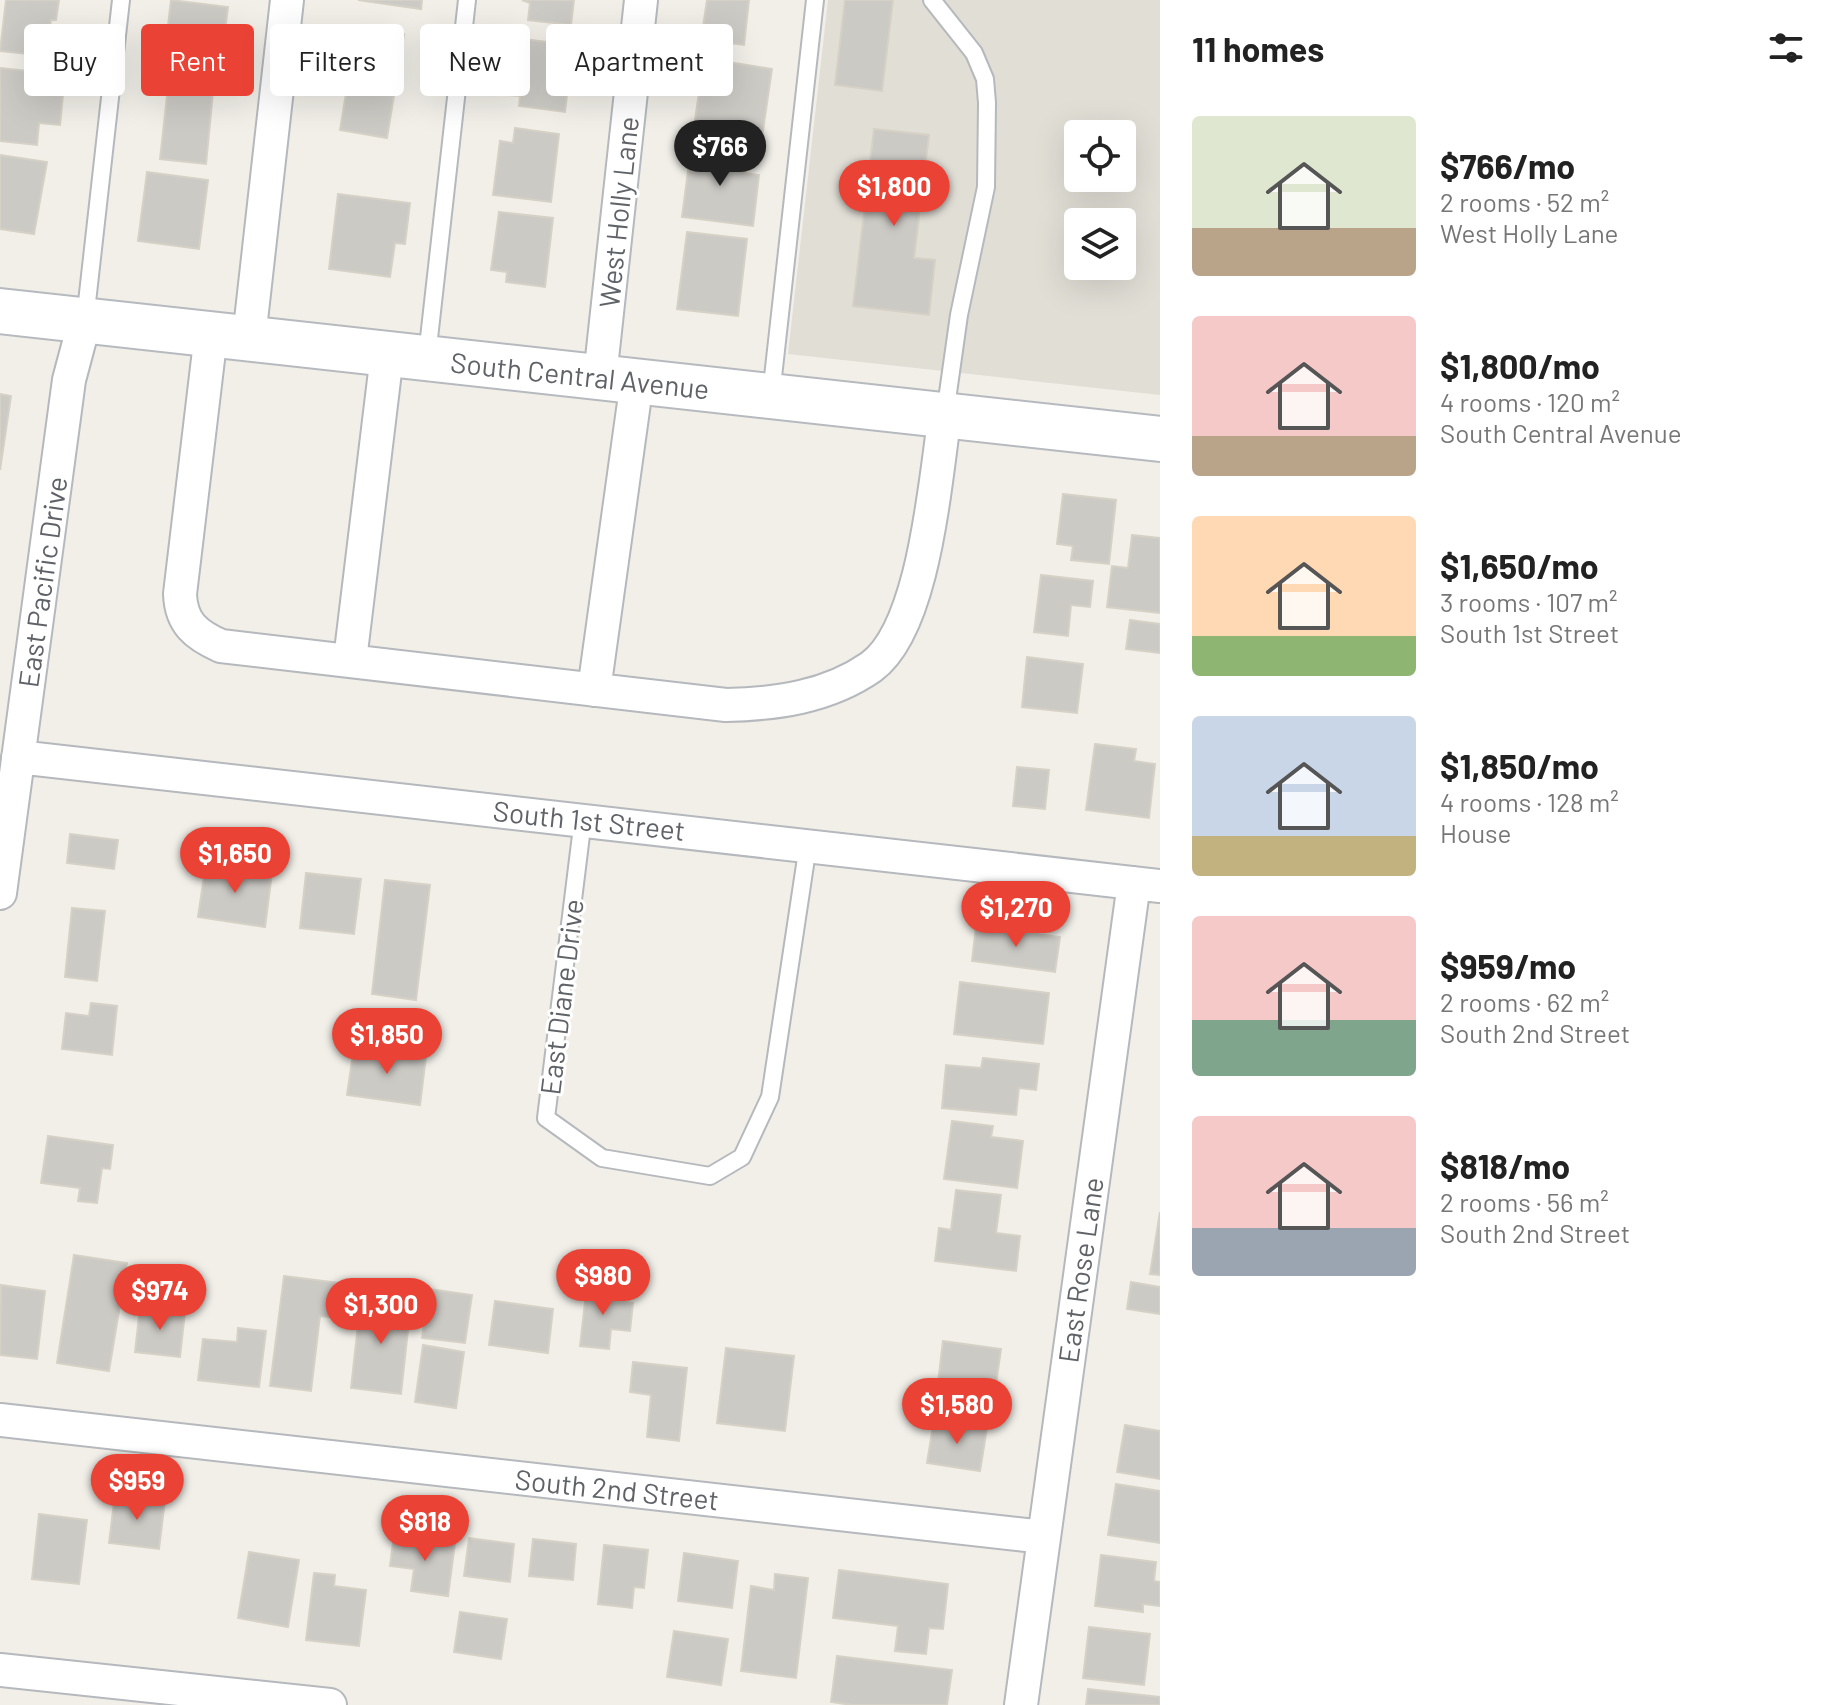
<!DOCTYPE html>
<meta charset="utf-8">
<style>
:root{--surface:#fff;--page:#f6f6f6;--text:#222;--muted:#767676;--accent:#ea4335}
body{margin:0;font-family:Barlow,sans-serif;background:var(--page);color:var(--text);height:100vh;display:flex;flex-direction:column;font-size:30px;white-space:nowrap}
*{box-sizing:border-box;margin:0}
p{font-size:26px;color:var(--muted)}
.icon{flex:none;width:44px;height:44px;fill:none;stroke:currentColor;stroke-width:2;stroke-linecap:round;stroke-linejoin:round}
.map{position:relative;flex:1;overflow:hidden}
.side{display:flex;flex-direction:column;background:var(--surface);width:680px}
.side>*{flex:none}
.hud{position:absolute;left:24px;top:24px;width:760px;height:72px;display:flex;gap:16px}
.tools{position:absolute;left:1064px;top:120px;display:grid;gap:16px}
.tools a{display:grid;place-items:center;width:72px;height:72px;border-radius:8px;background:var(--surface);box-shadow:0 8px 32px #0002;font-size:40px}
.price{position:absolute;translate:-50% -68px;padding:0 18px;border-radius:28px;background:var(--accent);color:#fff;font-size:26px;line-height:52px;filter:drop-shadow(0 2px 4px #0008)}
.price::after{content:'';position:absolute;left:50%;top:48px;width:24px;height:18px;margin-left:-12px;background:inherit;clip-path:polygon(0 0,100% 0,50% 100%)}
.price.active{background:#222;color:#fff}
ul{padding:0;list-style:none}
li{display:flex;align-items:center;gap:24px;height:200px;padding:0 32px}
li span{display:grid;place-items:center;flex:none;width:224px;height:160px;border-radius:8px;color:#555}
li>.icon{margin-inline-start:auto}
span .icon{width:96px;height:96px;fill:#fffc;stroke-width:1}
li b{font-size:34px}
h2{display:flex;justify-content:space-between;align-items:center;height:96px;padding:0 32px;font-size:34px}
.tag{padding:0 28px;border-radius:8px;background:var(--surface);box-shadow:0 8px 32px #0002;font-size:28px;line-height:72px}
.tag.active{background:var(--accent);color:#fff}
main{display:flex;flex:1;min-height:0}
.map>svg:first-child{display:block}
.education{fill:#e1ded6;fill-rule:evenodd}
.building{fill:#cccac5;stroke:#d6d1c6;stroke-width:2}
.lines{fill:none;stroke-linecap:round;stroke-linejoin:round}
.lane-casing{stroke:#b5b8bc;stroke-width:20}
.street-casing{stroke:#b5b8bc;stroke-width:36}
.secondary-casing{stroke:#b6babf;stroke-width:48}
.lane{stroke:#fff;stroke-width:16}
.street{stroke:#fff;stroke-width:32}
.secondary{stroke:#fff;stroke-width:44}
.labels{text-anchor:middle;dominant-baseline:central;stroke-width:6;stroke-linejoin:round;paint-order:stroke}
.street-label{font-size:28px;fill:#5f6368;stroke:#fff}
</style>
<main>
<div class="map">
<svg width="1160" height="1705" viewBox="0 0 1160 1705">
<rect width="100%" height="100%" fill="#f1efe8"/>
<path class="education" d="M828,0H1160V395L788,354ZM1078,134H1122V178H1078ZM1078,222H1122V266H1078Z"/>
<path class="building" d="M6,0H59L56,20H51L46,56L0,51Z
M171,0L228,7L219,76L163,69Z
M358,0H422L421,9Z
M522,0H574L571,25L528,20L530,3Z
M707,0H749L744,45L701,40Z
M845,0H893L882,91L835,85Z
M357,26L404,34L387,138L340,130Z
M515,38L573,45L565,112L519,106L520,96L508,95Z
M704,58L772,69L762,137L694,127Z
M0,68L65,75L60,125L39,123L37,145L0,141Z
M168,87L213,92L206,164L160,159Z
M515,128L559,134L551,202L493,195L500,141L513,143Z
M874,129L929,135L914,258L935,260L929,315L853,306Z
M691,148L747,155L745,173L759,175L753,226L682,217Z
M0,155L47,162L34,234L0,229Z
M147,172L208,180L199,249L138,241Z
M338,194L410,203L405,244L395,243L390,277L329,269Z
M499,212L553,218L545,287L506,282L507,272L491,270Z
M687,232L747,239L738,316L677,309Z
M0,394L11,396L0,470Z
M1063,494L1116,500L1109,564L1071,560L1073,546L1057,544Z
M1132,535L1160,538V613L1107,607L1112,566L1128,568Z
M1041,575L1093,581L1090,607L1071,605L1068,636L1034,632Z
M1130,620L1160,624V653L1126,649Z
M1027,657L1083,664L1077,713L1022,707Z
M1095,744L1136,749L1134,761L1155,764L1149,818L1086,810Z
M1017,767L1049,770L1045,809L1013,806Z
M70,834L118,840L114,869L67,863Z
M206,863L272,873L265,927L198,917Z
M306,873L361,879L354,934L300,928Z
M385,880L430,885L416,1000L372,994Z
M72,908L105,911L97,981L65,977Z
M976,926L1060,937L1055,972L972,961Z
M960,982L1049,993L1043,1044L954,1034Z
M91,1003L117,1006L112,1055L62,1049L66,1013L89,1016Z
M354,1047L426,1056L420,1105L347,1095Z
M983,1058L1039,1064L1036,1090L1019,1088L1016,1115L942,1108L946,1065L981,1068Z
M952,1121L993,1126L991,1137L1023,1141L1017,1188L944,1179Z
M48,1136L113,1145L110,1169L102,1168L97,1203L78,1201L80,1188L41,1183Z
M956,1190L1001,1195L996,1233L1020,1236L1016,1271L935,1261L939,1228L951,1230Z
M1160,1212V1275L1150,1274Z
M74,1255L127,1263L109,1371L57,1363Z
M284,1276L348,1284L344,1319L320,1316L311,1391L270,1386Z
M1131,1282L1160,1287V1314L1127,1309Z
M587,1284L611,1286L609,1301L633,1303L630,1331L611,1329L609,1349L580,1346Z
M1,1285L45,1291L37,1359L0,1355Z
M429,1289L472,1295L465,1343L422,1338Z
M361,1298L411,1303L401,1394L351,1388Z
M495,1301L553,1309L548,1353L489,1345Z
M140,1307L185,1312L180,1357L135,1352Z
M238,1328L266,1331L259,1387L198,1380L203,1339L237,1342Z
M943,1341L1001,1349L995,1391L938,1383Z
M423,1345L464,1352L456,1408L415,1402Z
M726,1348L794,1356L785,1431L717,1423Z
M633,1362L687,1368L679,1441L647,1437L651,1395L630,1392Z
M934,1420L987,1428L980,1471L927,1463Z
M1125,1425L1160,1431V1479L1117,1472Z
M1116,1484L1160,1491V1543L1108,1535Z
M115,1494L165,1500L159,1549L109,1543Z
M39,1514L87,1520L79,1584L32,1579Z
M394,1535L455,1543L448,1596L411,1591L414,1569L390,1566Z
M469,1538L514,1544L510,1582L464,1576Z
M533,1539L576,1544L573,1580L529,1576Z
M604,1545L648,1550L644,1588L634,1587L632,1608L598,1604Z
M249,1552L299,1560L288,1627L238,1618Z
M684,1553L738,1561L732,1608L678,1601Z
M1101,1555L1156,1562L1154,1581L1160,1582V1606L1143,1604V1612L1095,1606Z
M839,1570L948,1584L943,1629L929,1628L926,1654L895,1651L898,1626L833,1618Z
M314,1573L335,1575L334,1586L366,1590L359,1646L306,1640Z
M775,1574L808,1578L796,1678L741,1671L751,1586L774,1590Z
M460,1612L507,1619L501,1659L454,1652Z
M1089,1627L1150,1634L1144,1685L1083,1678Z
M674,1631L728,1639L721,1685L667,1677Z
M837,1656L952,1670L947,1705H852L831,1702Z
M1088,1689L1160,1697V1705H1086Z"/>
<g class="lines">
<g class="lane-casing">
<path id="lane" d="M932,0L974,53L985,79L987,103L986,187L959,315L945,414
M85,320L121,0
M427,356L467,0
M771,395L815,0
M583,819L546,1118L602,1158L710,1176L742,1157L770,1097L808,845"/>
</g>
<g class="street-casing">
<path id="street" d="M211,334L180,594C181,623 196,635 221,646L726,705C776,704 828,697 871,667C925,628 935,479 945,415
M249,338L287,0
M600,377L641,0
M350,660L387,355
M594,690L637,381
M18,757L1160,886
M0,893L69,380L85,320
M0,1420L1044,1537
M0,1670L330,1705
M1021,1705L1134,883"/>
</g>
<g class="secondary-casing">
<path id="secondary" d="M0,311L1160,439"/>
</g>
<use href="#lane" class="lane"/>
<use href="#street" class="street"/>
<use href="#secondary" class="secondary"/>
</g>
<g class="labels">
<g class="street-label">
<text transform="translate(618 212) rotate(-84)">West Holly Lane</text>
<text transform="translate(580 375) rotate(6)">South Central Avenue</text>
<text transform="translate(42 582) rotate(-82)">East Pacific Drive</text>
<text transform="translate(589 820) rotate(6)">South 1st Street</text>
<text transform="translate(561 997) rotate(-83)">East Diane Drive</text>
<text transform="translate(1080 1270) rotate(-82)">East Rose Lane</text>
<text transform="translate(617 1489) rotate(6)">South 2nd Street</text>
</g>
</g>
</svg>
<div class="tools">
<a><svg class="icon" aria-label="locate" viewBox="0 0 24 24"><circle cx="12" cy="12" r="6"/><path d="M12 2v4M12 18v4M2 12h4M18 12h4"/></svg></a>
<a><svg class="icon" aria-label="layers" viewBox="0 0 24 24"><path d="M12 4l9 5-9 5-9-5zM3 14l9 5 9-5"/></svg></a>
</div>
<b class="price active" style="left:720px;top:188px">$766</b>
<b class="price" style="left:894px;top:228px">$1,800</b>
<b class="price" style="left:235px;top:895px">$1,650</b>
<b class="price" style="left:1016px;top:949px">$1,270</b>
<b class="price" style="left:387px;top:1076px">$1,850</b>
<b class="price" style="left:603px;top:1317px">$980</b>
<b class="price" style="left:160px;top:1332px">$974</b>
<b class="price" style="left:381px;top:1346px">$1,300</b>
<b class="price" style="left:957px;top:1446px">$1,580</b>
<b class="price" style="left:137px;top:1522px">$959</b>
<b class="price" style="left:425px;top:1563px">$818</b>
<div class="hud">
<a class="tag">Buy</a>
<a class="tag active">Rent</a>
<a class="tag">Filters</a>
<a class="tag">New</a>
<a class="tag">Apartment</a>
</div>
</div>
<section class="side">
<h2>11 homes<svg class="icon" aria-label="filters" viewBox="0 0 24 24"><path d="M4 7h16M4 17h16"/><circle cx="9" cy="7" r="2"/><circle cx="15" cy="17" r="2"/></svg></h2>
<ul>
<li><span style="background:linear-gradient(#dfe7d0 70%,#b9a48a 0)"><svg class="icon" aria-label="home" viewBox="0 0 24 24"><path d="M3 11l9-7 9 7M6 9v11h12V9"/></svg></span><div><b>$766/mo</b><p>2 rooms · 52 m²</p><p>West Holly Lane</p></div></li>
<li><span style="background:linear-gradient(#f6c9c9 75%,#b9a48a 0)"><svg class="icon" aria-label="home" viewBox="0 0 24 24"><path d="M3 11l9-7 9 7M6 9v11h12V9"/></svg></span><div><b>$1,800/mo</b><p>4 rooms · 120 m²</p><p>South Central Avenue</p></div></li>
<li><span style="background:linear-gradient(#ffd9b3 75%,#8fb573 0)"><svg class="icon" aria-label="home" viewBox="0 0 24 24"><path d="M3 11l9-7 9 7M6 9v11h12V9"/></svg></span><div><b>$1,650/mo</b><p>3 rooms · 107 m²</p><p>South 1st Street</p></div></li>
<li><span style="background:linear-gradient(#c9d6e8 75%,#c2b280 0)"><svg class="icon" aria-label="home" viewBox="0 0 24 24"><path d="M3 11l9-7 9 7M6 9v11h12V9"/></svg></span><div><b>$1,850/mo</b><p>4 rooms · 128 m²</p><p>House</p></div></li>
<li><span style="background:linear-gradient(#f6c9c9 65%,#7fa58c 0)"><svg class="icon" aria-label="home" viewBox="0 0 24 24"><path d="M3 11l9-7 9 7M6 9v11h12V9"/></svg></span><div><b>$959/mo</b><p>2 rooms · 62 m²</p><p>South 2nd Street</p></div></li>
<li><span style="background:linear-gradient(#f6c9c9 70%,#9aa5b1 0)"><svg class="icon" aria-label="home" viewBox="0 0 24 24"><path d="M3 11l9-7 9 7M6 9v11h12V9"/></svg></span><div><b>$818/mo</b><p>2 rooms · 56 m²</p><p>South 2nd Street</p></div></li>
</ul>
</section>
</main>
